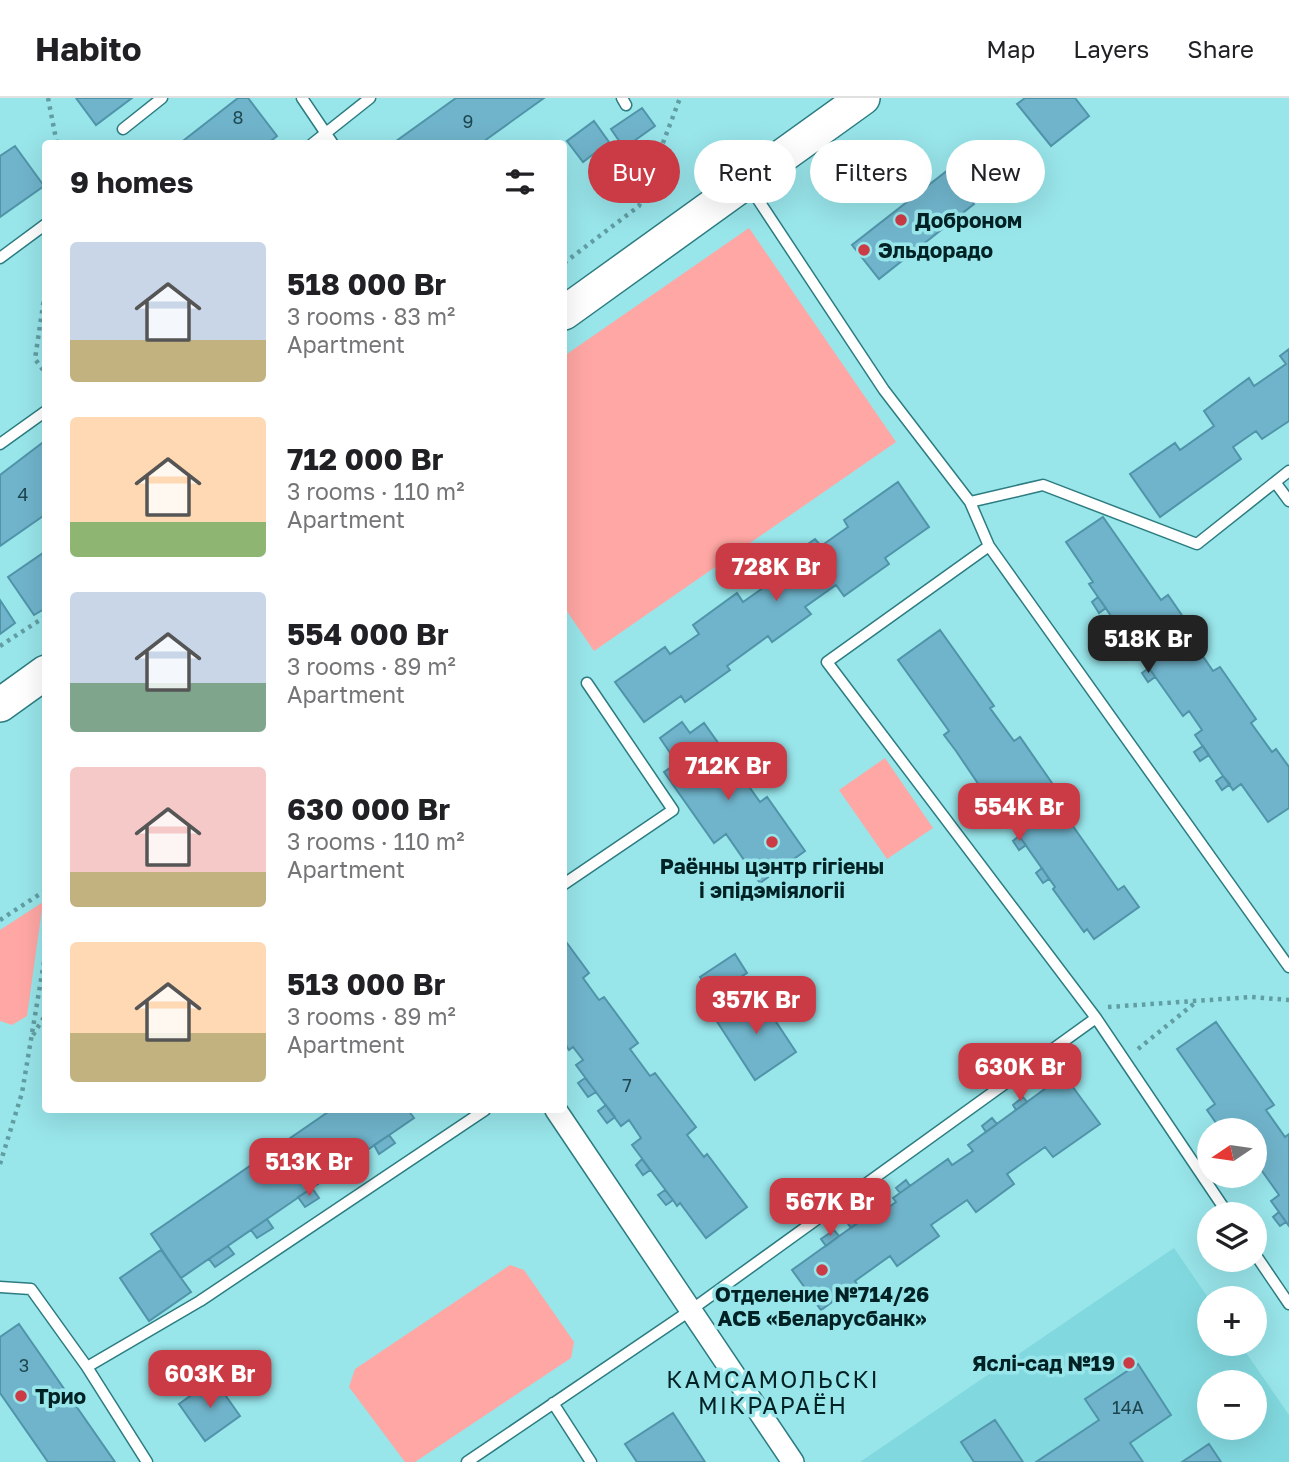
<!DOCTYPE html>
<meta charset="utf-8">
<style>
:root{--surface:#fff;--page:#f6f6f6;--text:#202124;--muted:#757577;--line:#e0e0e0;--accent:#cb3b45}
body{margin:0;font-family:"Golos Text",sans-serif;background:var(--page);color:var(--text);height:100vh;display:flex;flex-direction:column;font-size:26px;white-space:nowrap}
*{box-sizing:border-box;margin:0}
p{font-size:23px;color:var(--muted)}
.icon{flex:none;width:38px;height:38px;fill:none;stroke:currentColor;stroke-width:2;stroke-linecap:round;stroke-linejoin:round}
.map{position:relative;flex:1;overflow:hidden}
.details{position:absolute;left:42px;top:42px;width:525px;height:973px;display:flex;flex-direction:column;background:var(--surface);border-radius:7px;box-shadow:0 7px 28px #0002}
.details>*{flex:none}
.top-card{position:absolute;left:588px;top:42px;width:595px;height:63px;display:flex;gap:14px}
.needle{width:46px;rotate:257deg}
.buttons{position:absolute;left:1197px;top:1020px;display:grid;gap:14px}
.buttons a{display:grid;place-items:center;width:70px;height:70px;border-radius:50%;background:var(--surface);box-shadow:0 7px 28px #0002;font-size:35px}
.price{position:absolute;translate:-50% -60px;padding:0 16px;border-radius:14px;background:var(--accent);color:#fff;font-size:23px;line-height:46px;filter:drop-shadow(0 2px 4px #0008)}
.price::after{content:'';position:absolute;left:50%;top:42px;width:21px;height:16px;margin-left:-10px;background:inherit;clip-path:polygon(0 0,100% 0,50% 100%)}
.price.selected{background:#222;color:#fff}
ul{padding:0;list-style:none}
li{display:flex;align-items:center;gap:21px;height:175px;padding:0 28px}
li span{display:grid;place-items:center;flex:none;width:196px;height:140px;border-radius:7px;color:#555}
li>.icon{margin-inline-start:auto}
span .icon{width:84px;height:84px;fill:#fffc;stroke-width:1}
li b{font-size:30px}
h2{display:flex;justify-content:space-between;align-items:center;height:84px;padding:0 28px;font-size:30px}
.chip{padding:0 24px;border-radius:32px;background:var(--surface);box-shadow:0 7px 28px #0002;font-size:24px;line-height:63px}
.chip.selected{background:var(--accent);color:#fff}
header{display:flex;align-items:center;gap:42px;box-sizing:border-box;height:98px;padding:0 35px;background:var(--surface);border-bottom:2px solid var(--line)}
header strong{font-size:33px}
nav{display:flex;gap:38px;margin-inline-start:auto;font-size:24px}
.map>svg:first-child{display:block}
.built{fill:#81d9df;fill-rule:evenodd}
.green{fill:#ffa7a4}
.building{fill:#70b4cb;stroke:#5094aa;stroke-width:2}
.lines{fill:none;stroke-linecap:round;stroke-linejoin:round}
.service-casing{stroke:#2c7c81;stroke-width:13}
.minor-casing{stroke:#2c7c81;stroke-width:24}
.primary-casing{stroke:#2c7c81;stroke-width:36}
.path{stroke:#619ea2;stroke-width:4.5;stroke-dasharray:3.5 5;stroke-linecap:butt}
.service{stroke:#fff;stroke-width:10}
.minor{stroke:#fff;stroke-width:21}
.primary{stroke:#fff;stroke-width:33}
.poi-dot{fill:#cb3b45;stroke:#98e5ea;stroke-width:2.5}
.labels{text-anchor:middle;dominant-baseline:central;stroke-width:7;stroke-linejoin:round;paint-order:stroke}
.number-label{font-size:18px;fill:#1d464e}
.poi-label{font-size:21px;font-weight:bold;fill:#012224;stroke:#98e5ea;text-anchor:start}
.neighbourhood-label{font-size:23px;letter-spacing:2px;fill:#012224;stroke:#98e5ea}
</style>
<header>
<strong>Habito</strong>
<nav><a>Map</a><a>Layers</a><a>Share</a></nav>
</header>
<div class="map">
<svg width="1289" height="1364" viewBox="0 0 1289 1364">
<rect width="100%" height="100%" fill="#98e5ea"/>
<path class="built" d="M1174,1150L1209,1201V1246H1240L1289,1317V1364H860ZM1209,1284H1255V1330H1209Z"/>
<path class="green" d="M749,130L896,344L594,553L564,509V258Z
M885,660L933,730L887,761L839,692Z
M43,804L27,918L12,927L0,923V832Z
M510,1167L524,1172L574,1244L571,1260L415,1364H405L349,1289L355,1271Z"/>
<path class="building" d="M76,0H132L96,27Z
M238,0H248L277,38L267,46H179Z
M456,0H544L480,46H392Z
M1025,0H1075L1089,18L1051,48L1017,6Z
M642,10L655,28L624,50L611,31Z
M594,23L609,44L583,64L567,43Z
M1004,47L1014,62L988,79L978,65Z
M15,48L44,88L0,119V58Z
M948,72L974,106L879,181L852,147Z
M1289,251V323L1262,341L1256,333L1233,349L1241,361L1160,419L1130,376L1175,345L1180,352L1214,328L1204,313L1249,280L1254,288L1286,266L1280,258Z
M46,342V416L0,448V377Z
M898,384L929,429L885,460L889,466L844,498L836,487L805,509L811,516L772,544L768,538L727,568L730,572L685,604L681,598L644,624L615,584L665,549L670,556L699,536L693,527L737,495L743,504L767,487L761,479L815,441L821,448L848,429L844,422Z
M1103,419L1161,502L1168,497L1203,548L1198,551L1213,573L1220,569L1256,621L1251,625L1272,654L1276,651L1289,669V710L1268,724L1241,686L1233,692L1223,678L1195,637L1202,632L1189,613L1183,618L1178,611L1142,560L1150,555L1138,537L1129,544L1089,486L1093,484L1066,444Z
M46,453V510L34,517L8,479Z
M1098,499L1106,510L1099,515L1092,504Z
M0,502L15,525L0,536Z
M1117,527L1124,535L1116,541L1110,532Z
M940,532L994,608L990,610L1014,643L1020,639L1052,685L1046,690L1118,792L1124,788L1139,809L1094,841L1087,831L1084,834L1053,791L1055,789L998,708L1001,707L986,686L981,690L956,653L944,637L949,633L898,562Z
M1149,570L1155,579L1148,584L1142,575Z
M682,624L690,635L704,625L760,704L767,699L805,753L760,785L726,736L714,745L664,674L677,665L660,640Z
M1203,648L1209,657L1200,663L1194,654Z
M1223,678L1230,686L1222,692L1216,683Z
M1003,715L1009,724L1002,729L995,720Z
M1019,738L1026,747L1019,752L1013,743Z
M1042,770L1049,781L1043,785L1036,775Z
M564,841L589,875L583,880L599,902L604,899L638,945L630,951L650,978L655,975L696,1029L687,1037L704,1059L707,1056L747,1109L706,1140L680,1105L677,1108L673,1102L632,1047L641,1040L629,1022L621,1028L576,967L583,962L573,949L569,952L564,944Z
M735,856L747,875L712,898L700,879Z
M757,895L796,954L755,982L716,922Z
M1216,924L1274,1007L1266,1012L1285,1039L1289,1036V1128L1271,1103L1279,1097L1257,1066L1255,1067V1032H1221L1207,1012L1215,1006L1177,951Z
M1064,977L1100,1026L1053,1059L1045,1049L1007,1076L1014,1086L976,1114L967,1102L931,1127L939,1138L897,1168L890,1158L855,1183L857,1186L821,1212L792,1172L877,1111L879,1116L896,1104L893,1100L948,1061L952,1067L973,1053L968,1047Z
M585,980L596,994L588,999L578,985Z
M1023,999L1027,1004L1016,1012L1013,1007Z
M606,1007L615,1019L607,1025L598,1013Z
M331,1012H408L414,1020L181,1180L151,1136Z
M992,1020L997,1026L986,1034L982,1028Z
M389,1037L395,1045L379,1056L374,1047Z
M642,1061L650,1072L643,1077L636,1067Z
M346,1066L351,1074L337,1084L332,1076Z
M906,1082L910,1088L900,1095L896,1090Z
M312,1090L319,1100L305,1109L298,1099Z
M665,1092L673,1102L666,1107L658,1097Z
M858,1114L863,1121L851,1130L846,1123Z
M1279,1114L1286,1124L1280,1128L1273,1119Z
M267,1121L273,1130L257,1140L251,1132Z
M834,1132L839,1138L826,1148L821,1141Z
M228,1148L234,1156L215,1169L209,1161Z
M161,1152L191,1194L149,1223L120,1180Z
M19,1226L115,1364H48L0,1295V1239Z
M1138,1266L1171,1317L1130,1345L1143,1364H1036L1099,1322L1085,1301Z
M214,1281L240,1318L205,1343L179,1306Z
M673,1315L705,1364H637L625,1346Z
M995,1322L1023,1364H974L961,1344Z
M1209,1346L1221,1364H1182Z"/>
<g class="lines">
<g class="service-casing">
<path id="service" d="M302,0L333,46
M622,0L626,7
M123,31L162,0
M312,46L370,0
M749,88L884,292L970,404L989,448L1289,869
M0,160L46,126
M0,346L46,313
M1275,384L1289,403
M970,404L1043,387L1197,446L1289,373
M989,448L827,564L1096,920L1228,1116
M564,786L673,712L587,585
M1255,1156L1289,1206
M0,1189L31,1191L87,1269L147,1364
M87,1269L200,1203L485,1012
M553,1305L591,1364
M467,1364L691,1212L1096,920"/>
</g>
<g class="minor-casing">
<path id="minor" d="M556,1012L793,1364"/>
</g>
<g class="primary-casing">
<path id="primary" d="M564,215L863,0
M0,607L46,574"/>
</g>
<path class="path" d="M48,0L57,46
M564,165L639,108L680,0
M46,187L35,261L46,276
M0,548L46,518
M0,822L46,792
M1108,909L1252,899L1289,902
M33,937L46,916
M1138,951L1196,904
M0,1066L22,995L46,852"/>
<use href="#service" class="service"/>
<use href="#minor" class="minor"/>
<use href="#primary" class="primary"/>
</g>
<g class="poi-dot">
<circle cx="901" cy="122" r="7"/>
<circle cx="864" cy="152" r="7"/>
<circle cx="772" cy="744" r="7"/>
<circle cx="822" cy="1172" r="7"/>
<circle cx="1129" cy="1265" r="7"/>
<circle cx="21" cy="1298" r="7"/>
</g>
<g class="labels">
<g class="number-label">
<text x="238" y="19">8</text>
<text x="468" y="23">9</text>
<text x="23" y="396">4</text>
<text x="627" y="987">7</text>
<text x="24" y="1267">3</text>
<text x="1128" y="1309">14А</text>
</g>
<g class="poi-label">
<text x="915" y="122">Доброном</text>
<text x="878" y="152">Эльдорадо</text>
<text x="772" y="768" text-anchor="middle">Раённы цэнтр гігіены<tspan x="772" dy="24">і эпідэміялогіі</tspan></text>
<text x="822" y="1196" text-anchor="middle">Отделение №714/26<tspan x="822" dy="24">АСБ «Беларусбанк»</tspan></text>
<text x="1115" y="1265" text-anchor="end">Яслі-сад №19</text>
<text x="35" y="1298">Трио</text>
</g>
<g class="neighbourhood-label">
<text x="773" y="1281">КАМСАМОЛЬСКІ<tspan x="773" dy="26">МІКРАРАЁН</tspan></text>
</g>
</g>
</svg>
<div class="buttons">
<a><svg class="needle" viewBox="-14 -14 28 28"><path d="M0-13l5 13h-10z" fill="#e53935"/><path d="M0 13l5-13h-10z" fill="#757577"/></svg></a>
<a><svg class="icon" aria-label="layers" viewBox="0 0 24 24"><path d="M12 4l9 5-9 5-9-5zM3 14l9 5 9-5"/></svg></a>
<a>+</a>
<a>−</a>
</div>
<b class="price" style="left:776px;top:505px">728K Br</b>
<b class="price selected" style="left:1148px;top:577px">518K Br</b>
<b class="price" style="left:728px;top:704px">712K Br</b>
<b class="price" style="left:1019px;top:745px">554K Br</b>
<b class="price" style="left:756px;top:938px">357K Br</b>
<b class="price" style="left:1020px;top:1005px">630K Br</b>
<b class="price" style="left:309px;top:1100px">513K Br</b>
<b class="price" style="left:830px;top:1140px">567K Br</b>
<b class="price" style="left:210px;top:1312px">603K Br</b>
<div class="top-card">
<a class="chip selected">Buy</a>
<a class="chip">Rent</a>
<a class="chip">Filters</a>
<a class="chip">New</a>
</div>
<section class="details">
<h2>9 homes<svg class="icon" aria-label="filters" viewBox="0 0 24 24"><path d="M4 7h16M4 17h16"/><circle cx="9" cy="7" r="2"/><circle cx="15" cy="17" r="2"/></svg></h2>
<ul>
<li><span style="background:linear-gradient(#c9d6e8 70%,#c2b280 0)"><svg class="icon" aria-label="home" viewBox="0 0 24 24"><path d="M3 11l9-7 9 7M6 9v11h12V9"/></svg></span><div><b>518 000 Br</b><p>3 rooms · 83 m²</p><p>Apartment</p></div></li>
<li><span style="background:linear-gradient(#ffd9b3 75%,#8fb573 0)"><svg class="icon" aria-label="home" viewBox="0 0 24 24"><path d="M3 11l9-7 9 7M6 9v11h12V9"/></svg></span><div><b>712 000 Br</b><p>3 rooms · 110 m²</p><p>Apartment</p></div></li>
<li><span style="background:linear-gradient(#c9d6e8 65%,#7fa58c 0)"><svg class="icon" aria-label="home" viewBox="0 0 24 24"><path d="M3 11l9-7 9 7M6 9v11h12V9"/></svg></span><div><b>554 000 Br</b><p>3 rooms · 89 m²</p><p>Apartment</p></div></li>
<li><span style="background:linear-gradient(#f6c9c9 75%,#c2b280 0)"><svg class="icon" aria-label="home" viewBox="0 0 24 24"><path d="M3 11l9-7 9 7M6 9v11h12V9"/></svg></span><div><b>630 000 Br</b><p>3 rooms · 110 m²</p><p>Apartment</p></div></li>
<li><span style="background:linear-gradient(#ffd9b3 65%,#c2b280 0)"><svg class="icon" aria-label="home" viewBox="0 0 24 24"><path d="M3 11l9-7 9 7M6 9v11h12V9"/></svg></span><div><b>513 000 Br</b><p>3 rooms · 89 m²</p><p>Apartment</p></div></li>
</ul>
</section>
</div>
